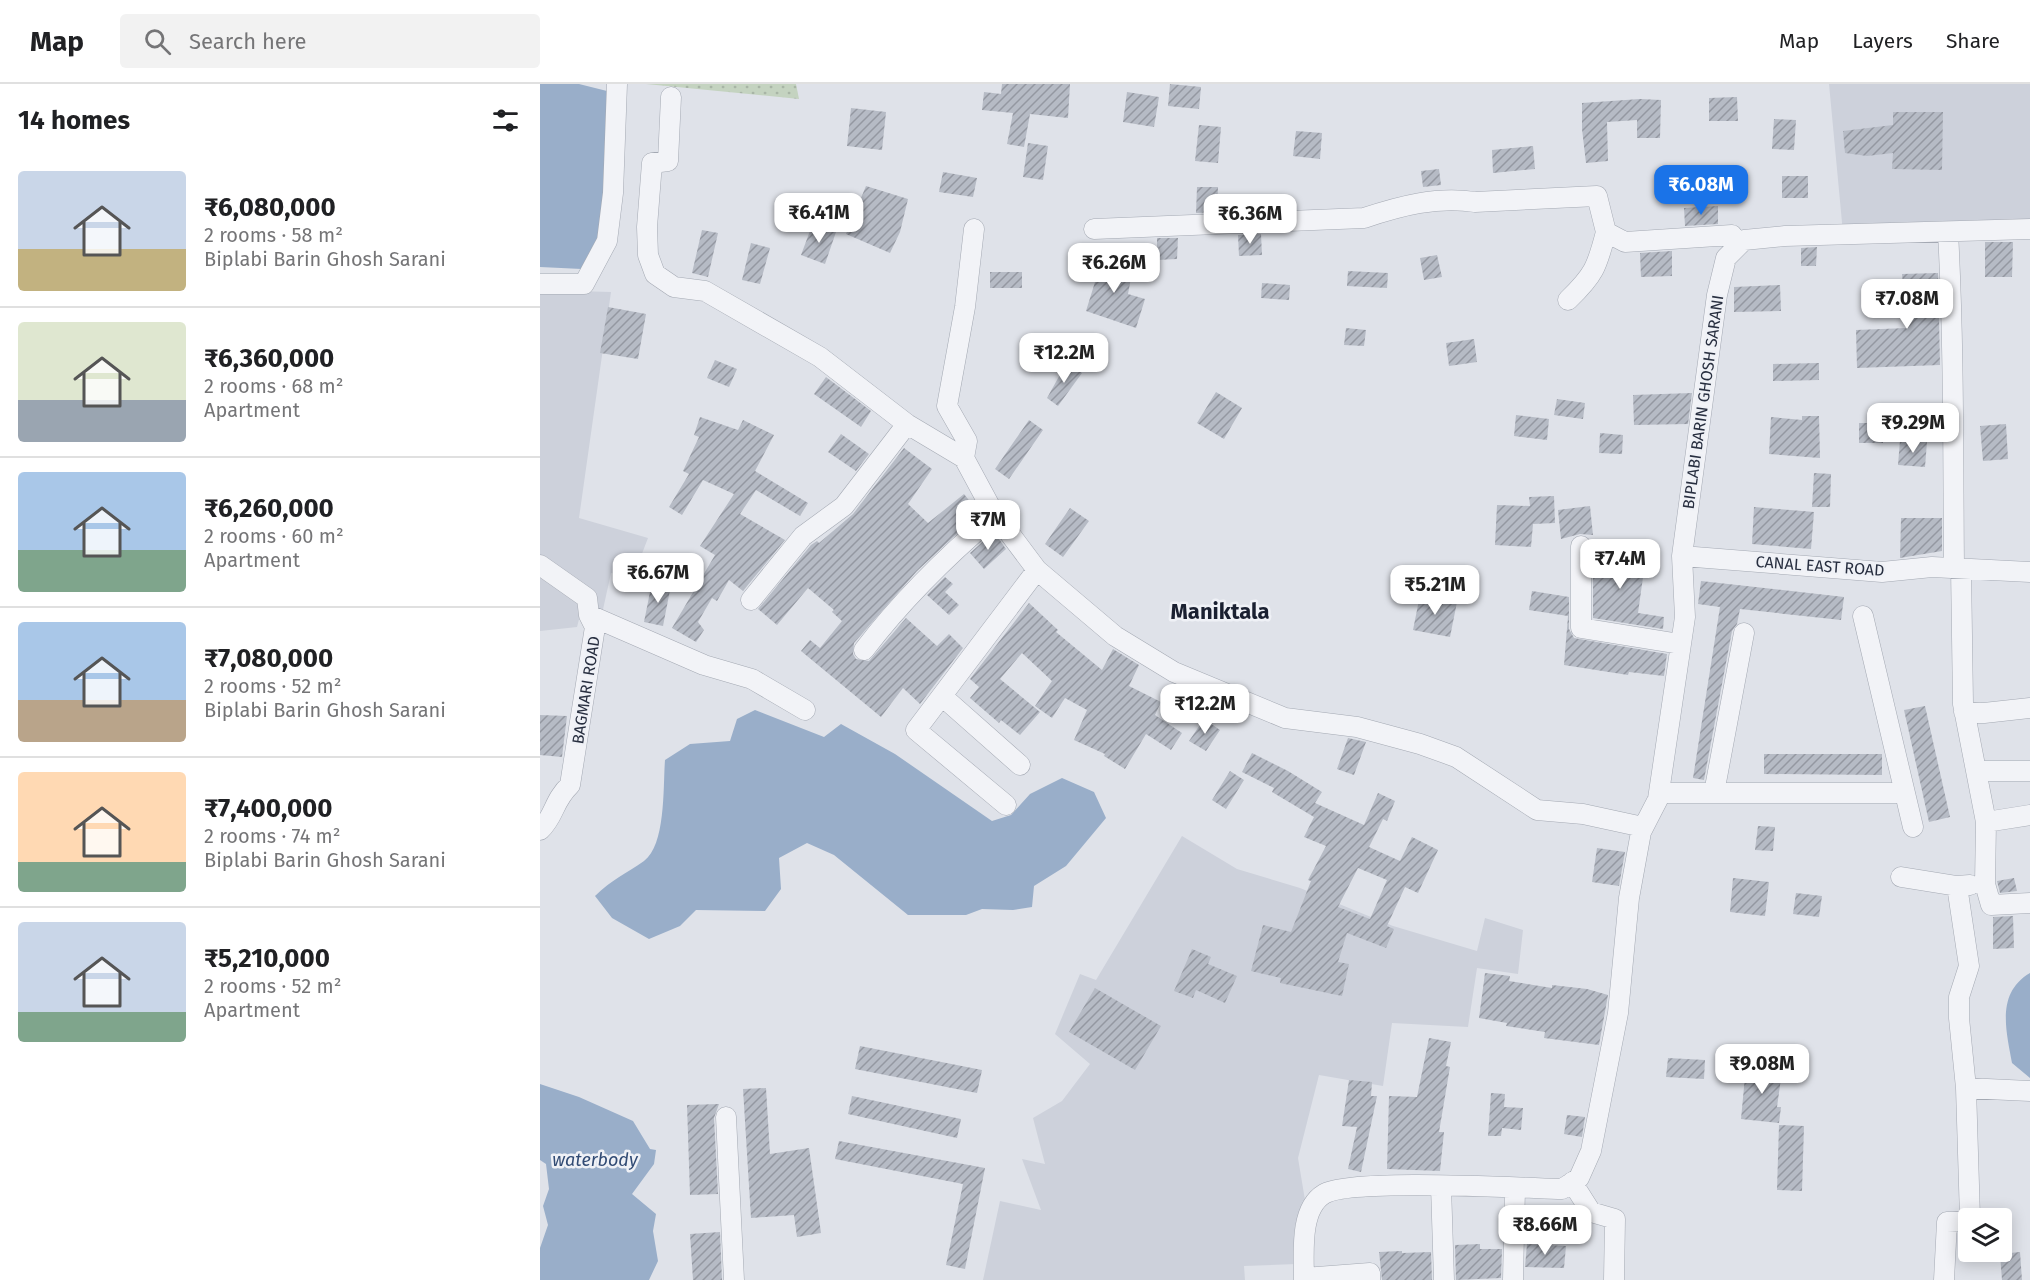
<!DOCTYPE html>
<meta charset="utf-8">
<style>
:root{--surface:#fff;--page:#f2f2f2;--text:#202124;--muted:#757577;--line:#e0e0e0;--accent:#1a73e8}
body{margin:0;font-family:"Fira Sans",sans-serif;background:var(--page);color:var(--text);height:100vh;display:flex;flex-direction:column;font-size:22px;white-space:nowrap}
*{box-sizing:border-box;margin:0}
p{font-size:20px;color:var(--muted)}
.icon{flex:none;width:33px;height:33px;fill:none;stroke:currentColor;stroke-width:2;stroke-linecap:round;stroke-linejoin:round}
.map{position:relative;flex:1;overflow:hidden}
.details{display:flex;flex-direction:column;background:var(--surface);width:540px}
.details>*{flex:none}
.controls{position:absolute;left:1418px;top:1124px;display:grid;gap:12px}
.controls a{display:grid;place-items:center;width:54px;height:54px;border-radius:6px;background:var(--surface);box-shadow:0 3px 15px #0003;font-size:30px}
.price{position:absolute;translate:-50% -51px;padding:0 14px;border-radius:12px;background:#fff;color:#222;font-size:20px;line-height:39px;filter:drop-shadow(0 2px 3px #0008)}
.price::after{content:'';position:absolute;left:50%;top:36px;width:18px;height:14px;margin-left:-9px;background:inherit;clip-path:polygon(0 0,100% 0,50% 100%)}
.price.active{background:var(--accent);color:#fff}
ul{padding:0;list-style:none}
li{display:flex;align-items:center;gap:18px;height:150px;padding:0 18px}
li+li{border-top:2px solid var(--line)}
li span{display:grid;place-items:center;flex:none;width:168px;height:120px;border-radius:6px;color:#555}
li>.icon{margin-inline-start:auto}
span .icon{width:72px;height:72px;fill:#fffc;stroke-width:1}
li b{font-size:26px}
h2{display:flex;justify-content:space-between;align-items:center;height:72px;padding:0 18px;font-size:26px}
header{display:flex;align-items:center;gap:36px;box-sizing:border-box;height:84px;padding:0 30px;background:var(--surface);border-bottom:2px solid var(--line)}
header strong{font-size:28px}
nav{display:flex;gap:33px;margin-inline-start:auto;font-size:21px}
.search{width:420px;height:54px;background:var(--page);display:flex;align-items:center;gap:15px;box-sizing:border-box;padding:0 21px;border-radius:6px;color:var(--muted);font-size:22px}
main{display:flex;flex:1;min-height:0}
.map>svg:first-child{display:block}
.built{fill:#cdd1db}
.park{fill:url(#park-dots)}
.water{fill:#99aec9}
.building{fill:url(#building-hatch);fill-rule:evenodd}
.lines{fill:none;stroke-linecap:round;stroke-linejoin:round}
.minor-casing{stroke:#a4a9b3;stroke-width:21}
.minor{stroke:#f2f3f7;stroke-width:20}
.labels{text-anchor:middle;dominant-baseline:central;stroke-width:5;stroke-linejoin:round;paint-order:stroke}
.street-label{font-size:16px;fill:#282f40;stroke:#eff1f6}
.water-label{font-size:18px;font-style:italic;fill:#314b74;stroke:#eff1f6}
.district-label{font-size:22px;font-weight:bold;fill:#1a2031;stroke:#eff1f6}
</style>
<header>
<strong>Map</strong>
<div class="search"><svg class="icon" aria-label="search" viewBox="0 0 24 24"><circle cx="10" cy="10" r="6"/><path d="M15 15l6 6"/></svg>Search here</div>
<nav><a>Map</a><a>Layers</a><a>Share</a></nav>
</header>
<main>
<section class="details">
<h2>14 homes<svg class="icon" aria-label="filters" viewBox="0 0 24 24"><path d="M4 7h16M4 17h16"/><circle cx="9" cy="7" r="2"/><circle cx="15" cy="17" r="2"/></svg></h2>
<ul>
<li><span style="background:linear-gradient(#c9d6e8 65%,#c2b280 0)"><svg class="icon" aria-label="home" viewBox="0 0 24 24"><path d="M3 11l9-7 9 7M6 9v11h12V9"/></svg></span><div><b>₹6,080,000</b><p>2 rooms · 58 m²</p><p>Biplabi Barin Ghosh Sarani</p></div></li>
<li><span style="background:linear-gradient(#dfe7d0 65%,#9aa5b1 0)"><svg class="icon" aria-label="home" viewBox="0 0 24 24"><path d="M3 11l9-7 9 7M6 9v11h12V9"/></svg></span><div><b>₹6,360,000</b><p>2 rooms · 68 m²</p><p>Apartment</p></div></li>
<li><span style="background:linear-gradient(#a9c7e8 65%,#7fa58c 0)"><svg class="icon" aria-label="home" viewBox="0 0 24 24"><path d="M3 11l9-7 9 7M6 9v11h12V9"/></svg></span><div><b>₹6,260,000</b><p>2 rooms · 60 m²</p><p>Apartment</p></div></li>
<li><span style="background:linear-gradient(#a9c7e8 65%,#b9a48a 0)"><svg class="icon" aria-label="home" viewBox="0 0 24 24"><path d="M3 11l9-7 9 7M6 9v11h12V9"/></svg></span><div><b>₹7,080,000</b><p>2 rooms · 52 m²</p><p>Biplabi Barin Ghosh Sarani</p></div></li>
<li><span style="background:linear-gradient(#ffd9b3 75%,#7fa58c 0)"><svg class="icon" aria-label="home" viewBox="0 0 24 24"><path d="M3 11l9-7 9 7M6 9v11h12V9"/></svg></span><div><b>₹7,400,000</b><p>2 rooms · 74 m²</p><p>Biplabi Barin Ghosh Sarani</p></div></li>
<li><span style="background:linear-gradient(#c9d6e8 75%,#7fa58c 0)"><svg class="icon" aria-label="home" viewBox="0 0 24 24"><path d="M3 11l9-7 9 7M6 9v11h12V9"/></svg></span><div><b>₹5,210,000</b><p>2 rooms · 52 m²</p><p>Apartment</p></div></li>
</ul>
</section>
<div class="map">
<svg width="1490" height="1196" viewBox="0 0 1490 1196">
<defs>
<pattern id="park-dots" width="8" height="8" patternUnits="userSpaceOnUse" patternTransform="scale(1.5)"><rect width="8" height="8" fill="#c4d3c0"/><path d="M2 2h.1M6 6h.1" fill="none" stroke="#a8b5a6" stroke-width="1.8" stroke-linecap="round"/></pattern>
<pattern id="building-hatch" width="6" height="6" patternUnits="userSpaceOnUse" patternTransform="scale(1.5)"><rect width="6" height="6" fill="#b6bbc5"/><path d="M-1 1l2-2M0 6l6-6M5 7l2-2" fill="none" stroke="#9498a1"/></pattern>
</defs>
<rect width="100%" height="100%" fill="#dfe2e9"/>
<path class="built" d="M1289,0H1490V141L1303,149Z
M0,206L71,208L39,434L108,454L93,493L71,489L62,530L0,473Z
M0,488L43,520L37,543L0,547Z
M642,752L697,785L760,804L853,842L937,867L945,834L983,846L978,890L937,884L928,943L852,939L843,1002L779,991L758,1074L766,1122L757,1180L704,1182L705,1196H443L460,1117L501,1126L482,1075L505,1080L493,1034L522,1017L550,980L515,950L540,890L556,896Z"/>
<path class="park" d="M106,0H256L259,15Z"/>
<path class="water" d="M0,0H39L67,7L68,65L60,154L42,185L0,183Z
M215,626L284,653L301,640L355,670L452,737L471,731L490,710L522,694L554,708L566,734L526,782L494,802L492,823L473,826L442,825L426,831H368L294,771L267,759L239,774L241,805L225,827L156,826L140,842L109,855L72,834L55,812C72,795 86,790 104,777C126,761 123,702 125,676L150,660L190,657L197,635Z
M1490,889V994L1472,979C1466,946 1456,909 1490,889Z
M0,1000L39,1013L93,1037L110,1065L116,1066L114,1080L92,1110L116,1130L113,1147L118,1177L109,1196H0V1164L8,1141L3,1122L9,1105L6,1080L0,1076Z"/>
<path class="building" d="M462,0H530L528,34L490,30L484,63L467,60L473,29L442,26L444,8L461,10Z
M630,0L661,3L659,25L628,22Z
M587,8L619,13L614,43L583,38Z
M1197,13L1198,37H1169V14Z
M1100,15L1121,16L1120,54H1097V36L1067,38L1068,77L1046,79L1042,45V19Z
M311,24L346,28L342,66L307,62Z
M1353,28H1403L1402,86L1352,85L1353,69L1327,72L1305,69L1303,47L1353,41Z
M1234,35L1256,36L1254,66L1232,65Z
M659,41L681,43L678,79L655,77Z
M756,47L782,49L780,75L753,72Z
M488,59L508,62L503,96L483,93Z
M993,62L995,85L953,89L952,66Z
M899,85L901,101L883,103L881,87Z
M403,88L437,94L433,113L399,108Z
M1242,92H1268V114H1242Z
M326,102L368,115L360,148L350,169L306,150Z
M657,103H678L677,128L656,129Z
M1178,122V140L1145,142L1144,124Z
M273,139L296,148L285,180L261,171Z
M162,146L178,149L168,193L152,189Z
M721,150L722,171L699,172L698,151Z
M617,154H638L637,175L617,176Z
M1445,158H1473L1472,193H1445Z
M211,159L230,164L220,200L202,196Z
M1277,163L1276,182H1261V164Z
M1132,167V192L1101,193L1100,169Z
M897,171L902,193L884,196L880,174Z
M553,177L593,183L588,210L605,215L596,244L546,227L555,198L550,197Z
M808,187L848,189L847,204L807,202Z
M450,188H482V204H450Z
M1398,189L1400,281L1317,284L1316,246L1367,244L1362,190Z
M722,199L750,201L749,216L721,214Z
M1240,201L1241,227L1194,228V203Z
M68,223L106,230L98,275L60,269Z
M806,244L826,246L824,262L804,261Z
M934,255L937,278L909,282L906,259Z
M175,276L197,285L189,303L167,294Z
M527,278L542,289L518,322L507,314Z
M1279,279V296L1233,297V280Z
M286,293L331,327L321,343L274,310Z
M676,308L702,324L684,355L657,339Z
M1152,309L1148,340L1094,341L1093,311Z
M1017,315L1045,319L1043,335L1014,331Z
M976,331L1009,335L1007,356L974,352Z
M1262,332H1279L1280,374L1229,370L1231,333L1262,336Z
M160,333L198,346L203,336L234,351L215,387L268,419L260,432L216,406L200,430L245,456L203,507L189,496L177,517L172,514L158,538L164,546L156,558L132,544L175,471L160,462L194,410L163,396L142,431L129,423L149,390L143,387L159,353L154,351Z
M489,336L503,346L469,395L455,385Z
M1319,339H1343V359H1319Z
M1466,340L1468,375L1443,377L1440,342Z
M1060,349L1083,351L1082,370L1059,369Z
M301,350L329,370L316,387L288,368Z
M1360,356L1387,358L1385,383L1358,381Z
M364,364L392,385L368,420L388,439L424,410L439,429L377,487L314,559L313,570L316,575L329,577L366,534L397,562L409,550L423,564L380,620L363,604L341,633L261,567L270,556L280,564L302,537L292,528L294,526L268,504L237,541L218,525L271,461L277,457L279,459L313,430Z
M1274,389L1291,390L1290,423H1272Z
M1014,412L1015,439L993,440L991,463L955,461L957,421L990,422L989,413Z
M1050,422L1053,451L1040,450L1021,455L1018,426Z
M1214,423L1274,428L1271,465L1212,460Z
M530,424L549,437L523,473L505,460Z
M1361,434H1402V467L1360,474Z
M454,448L466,465L444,485L430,469Z
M1053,469L1106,472L1098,529L1124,533L1123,545L1053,534Z
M405,493L413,500L405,508L419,521L409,531L387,511Z
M1161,497L1304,513L1301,536L1200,525L1197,540L1192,547L1164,696L1153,694L1180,523L1158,520Z
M112,498L131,501L123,542L104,538Z
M992,507L1029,513V545L1034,554L1127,570L1124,592L1089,588L1088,591L1024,581L1028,532L989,526Z
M880,511L917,518L910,553L873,546Z
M489,519L518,546L516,548L562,586L573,565L599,581L589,602L621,618L615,631L642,649L631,666L606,650L585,685L564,672L565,670L534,656L547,626L525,614L512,634L495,622L512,597L482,569L460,595L500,628L480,651L461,636L459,639L430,614L439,603L430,595Z
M1385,622L1410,733L1389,738L1364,626Z
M0,631L27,632L22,673L0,671Z
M664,635L680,646L666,667L649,657Z
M808,654L826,658L814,691L797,685Z
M712,669L748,687L782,708L775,719L824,741L838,709L855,717L847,737L843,735L829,763L860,777L872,753L898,766L878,809L865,803L847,842L854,845L846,864L807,849L798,878L809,880L802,912L740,899L741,894L711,887L723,841L751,848L771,797L768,796L786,762L764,753L774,733L732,708L734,704L702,688ZM818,784L847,796L830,835L798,823Z
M1224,670H1342V691L1224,690Z
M690,687L704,696L686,725L672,716Z
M1218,742L1235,743L1233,767L1215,766Z
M1057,764L1085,768L1079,802L1052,798Z
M1193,794L1229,798L1225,832L1190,828Z
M1474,794L1477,807L1460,809L1457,797Z
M1256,809L1282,812L1279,833L1253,830Z
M1473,832L1474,864L1453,865V833Z
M652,865L671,873L668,880L697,892L685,919L656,906L653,914L634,907Z
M945,889L970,892L969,897L1012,904V901L1047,905L1068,911L1059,961L1004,954L1005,948L966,942L967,939L939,934Z
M555,904L621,942L595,986L529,948Z
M889,954L911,958L906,982L910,983L899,1048H904L900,1087L847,1085L849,1012L877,1013Z
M320,962L442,986L437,1009L315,985Z
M1128,974L1165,976L1164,995L1126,993Z
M1206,982L1242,987L1237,1023H1241L1239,1039L1201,1035Z
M809,996L832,998L831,1012H837L821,1088L808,1085L817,1043L802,1042Z
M226,1004L230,1070L269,1064L281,1149L257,1153L254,1131L211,1134L203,1005Z
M951,1009L965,1010L964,1023L983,1024L981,1046L962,1044L961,1052H948Z
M312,1012L421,1035L417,1054L308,1030Z
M179,1020L174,1034L178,1110L150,1111L147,1021Z
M1027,1031L1045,1033L1042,1053L1024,1050Z
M1239,1041L1264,1042L1262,1107L1237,1106Z
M299,1057L445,1084L425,1185L406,1181L423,1100L295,1075Z
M180,1148L182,1196H153L150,1150Z
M940,1160V1165H962L961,1194L916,1196L915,1161Z
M987,1160L1026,1162L1024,1184L985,1183Z
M862,1167V1169L891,1168L892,1196H842L839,1168Z
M1480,1168L1482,1196H1462L1460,1170Z"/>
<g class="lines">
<g class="minor-casing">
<path id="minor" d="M131,13L128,77L112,79L107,143L108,171L115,190L134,203L165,207L280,273L367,340L424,374L452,426L497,486L575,552L634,588L745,634L817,643L880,660L916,673L997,726L1043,730L1103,743
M554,145L824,134C860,122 897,112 935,118L1057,112L1066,148L1085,158L1192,151
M1408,148C1414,260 1413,372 1414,484
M0,200H44L67,157L73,109L77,0
M1028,216C1054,191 1057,183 1066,148
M424,374L427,357L407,322L425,223L434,145
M1041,462V544L1140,560
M1142,472L1342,488L1392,483L1490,488
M0,481L47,514L49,531L55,543L30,701C13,717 15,732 0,746
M1421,484L1423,620L1446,738L1445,800L1451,821L1490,819
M211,516L263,452L304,422L367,340
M49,531L164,581L212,595L265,626
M1323,532L1373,743
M324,566C362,516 407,472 455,431
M403,613L480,681
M1424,628L1444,629L1490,624
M1436,687H1490
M1119,709H1363
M1174,709L1204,549
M466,721L376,646L497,486
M1446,738L1490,731
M1361,793L1417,802L1430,801
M1417,802L1429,882L1419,913V934L1426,1004L1430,1134
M1426,1004L1490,1007
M186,1033L194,1196
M1032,1098L1051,1128L1075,1135L1074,1196
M901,1102L904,1196
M764,1194L830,1189V1196
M764,1196C764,1171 759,1125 784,1110C810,1094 982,1104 1022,1105L1039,1094L1051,1067L1078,929L1089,814L1101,748L1118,715L1145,533L1142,472L1177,211L1186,174L1204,156L1245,152L1490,145
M973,1196L975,1104
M1404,1196L1407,1138L1428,1137"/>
</g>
<use href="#minor" class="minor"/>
</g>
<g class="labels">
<g class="street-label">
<text transform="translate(1163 318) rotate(-82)">BIPLABI BARIN GHOSH SARANI</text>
<text transform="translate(1280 482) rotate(4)">CANAL EAST ROAD</text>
<text transform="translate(46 606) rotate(-81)">BAGMARI ROAD</text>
</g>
<g class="water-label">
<text x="55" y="1076">waterbody</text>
</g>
<g class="district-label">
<text x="680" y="527">Maniktala</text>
</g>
</g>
</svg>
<div class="controls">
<a><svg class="icon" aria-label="layers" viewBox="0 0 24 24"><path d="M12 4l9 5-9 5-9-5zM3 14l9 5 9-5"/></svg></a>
</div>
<b class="price active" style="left:1161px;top:132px">₹6.08M</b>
<b class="price" style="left:279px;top:160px">₹6.41M</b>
<b class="price" style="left:710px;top:161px">₹6.36M</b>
<b class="price" style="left:574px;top:210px">₹6.26M</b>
<b class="price" style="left:1367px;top:246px">₹7.08M</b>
<b class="price" style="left:524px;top:300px">₹12.2M</b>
<b class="price" style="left:1373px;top:370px">₹9.29M</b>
<b class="price" style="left:448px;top:467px">₹7M</b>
<b class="price" style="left:1080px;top:506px">₹7.4M</b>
<b class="price" style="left:118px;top:520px">₹6.67M</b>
<b class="price" style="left:895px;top:532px">₹5.21M</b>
<b class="price" style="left:665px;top:651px">₹12.2M</b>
<b class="price" style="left:1222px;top:1011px">₹9.08M</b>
<b class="price" style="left:1005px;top:1172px">₹8.66M</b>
</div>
</main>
